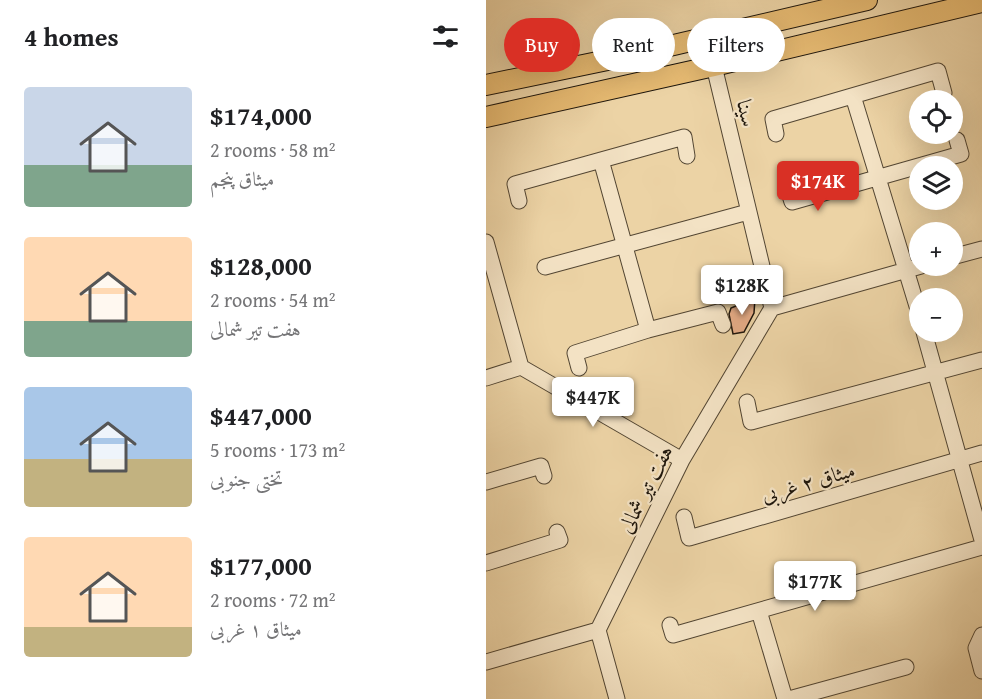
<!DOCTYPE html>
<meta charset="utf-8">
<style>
:root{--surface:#fff;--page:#f2f2f2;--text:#202124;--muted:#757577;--accent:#d93025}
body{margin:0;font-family:"Gentium Book Plus",Amiri,serif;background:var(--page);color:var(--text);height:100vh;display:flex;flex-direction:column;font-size:22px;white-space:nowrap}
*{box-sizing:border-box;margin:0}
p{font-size:20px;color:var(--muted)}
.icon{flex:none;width:33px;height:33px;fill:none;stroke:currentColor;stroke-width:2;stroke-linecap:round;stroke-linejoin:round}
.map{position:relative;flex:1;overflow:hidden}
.details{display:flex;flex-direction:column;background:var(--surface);width:486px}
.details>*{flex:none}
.top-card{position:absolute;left:18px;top:18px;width:387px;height:54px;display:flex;gap:12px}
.controls{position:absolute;left:423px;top:90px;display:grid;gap:12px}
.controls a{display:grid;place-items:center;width:54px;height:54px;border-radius:50%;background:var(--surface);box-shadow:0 6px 24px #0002;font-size:30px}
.price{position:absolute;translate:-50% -51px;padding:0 14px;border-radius:6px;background:#fff;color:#222;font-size:20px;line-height:39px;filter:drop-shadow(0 2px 3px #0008)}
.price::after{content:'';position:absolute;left:50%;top:36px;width:18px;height:14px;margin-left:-9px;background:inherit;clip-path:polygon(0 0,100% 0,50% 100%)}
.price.current{background:var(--accent);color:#fff}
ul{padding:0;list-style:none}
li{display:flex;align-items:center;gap:18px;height:150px;padding:0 24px}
li span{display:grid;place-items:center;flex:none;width:168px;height:120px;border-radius:6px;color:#555}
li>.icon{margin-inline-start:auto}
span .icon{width:72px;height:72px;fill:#fffc;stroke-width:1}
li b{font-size:26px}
h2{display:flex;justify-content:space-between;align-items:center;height:72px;padding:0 24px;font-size:26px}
.pill{padding:0 21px;border-radius:27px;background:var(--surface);box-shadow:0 6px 24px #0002;font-size:21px;line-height:54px}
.pill.current{background:var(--accent);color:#fff}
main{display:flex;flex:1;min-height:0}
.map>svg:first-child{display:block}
.building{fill:#e7ad88;stroke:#1e160c;stroke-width:1.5}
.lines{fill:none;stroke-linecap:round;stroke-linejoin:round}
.minor-casing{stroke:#524532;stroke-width:17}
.major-casing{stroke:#1e160c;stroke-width:22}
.minor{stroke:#f3e2c4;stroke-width:15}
.major{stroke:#e6ba72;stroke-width:20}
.labels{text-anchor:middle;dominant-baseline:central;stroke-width:4.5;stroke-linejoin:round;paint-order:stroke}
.street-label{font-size:21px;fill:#1e160c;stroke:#f3e2c4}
</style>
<main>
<section class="details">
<h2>4 homes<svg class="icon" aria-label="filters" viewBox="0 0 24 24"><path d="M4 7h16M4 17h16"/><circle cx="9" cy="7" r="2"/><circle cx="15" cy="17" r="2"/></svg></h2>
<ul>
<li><span style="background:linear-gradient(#c9d6e8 65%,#7fa58c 0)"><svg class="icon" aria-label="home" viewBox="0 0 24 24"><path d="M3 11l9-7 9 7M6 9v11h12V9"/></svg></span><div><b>$174,000</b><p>2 rooms · 58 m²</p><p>میثاق پنجم</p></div></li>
<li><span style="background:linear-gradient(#ffd9b3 70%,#7fa58c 0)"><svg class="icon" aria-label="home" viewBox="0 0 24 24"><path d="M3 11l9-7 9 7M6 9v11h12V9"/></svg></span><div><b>$128,000</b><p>2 rooms · 54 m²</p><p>هفت تیر شمالی</p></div></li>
<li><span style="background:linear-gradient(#a9c7e8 60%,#c2b280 0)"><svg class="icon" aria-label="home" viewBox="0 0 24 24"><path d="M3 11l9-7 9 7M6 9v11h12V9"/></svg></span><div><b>$447,000</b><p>5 rooms · 173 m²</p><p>تختی جنوبی</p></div></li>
<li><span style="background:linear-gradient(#ffd9b3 75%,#c2b280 0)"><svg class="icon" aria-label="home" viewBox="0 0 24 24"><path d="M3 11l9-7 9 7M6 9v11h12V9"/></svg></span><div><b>$177,000</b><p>2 rooms · 72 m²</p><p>میثاق ۱ غربی</p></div></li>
</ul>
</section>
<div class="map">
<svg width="496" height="699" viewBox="0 0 496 699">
<rect width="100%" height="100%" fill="#ecd3a5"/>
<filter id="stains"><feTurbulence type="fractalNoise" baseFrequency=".00333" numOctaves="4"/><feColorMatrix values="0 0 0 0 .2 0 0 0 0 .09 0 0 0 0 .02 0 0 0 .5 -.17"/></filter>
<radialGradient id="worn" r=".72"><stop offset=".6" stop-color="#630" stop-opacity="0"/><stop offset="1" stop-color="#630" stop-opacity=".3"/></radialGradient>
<path class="building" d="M269,298L268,313L258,332L247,334L243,314L245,308Z"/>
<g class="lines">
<g class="minor-casing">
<path id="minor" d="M228,66L286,308
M367,96L434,316
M290,134L287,119L452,71L458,93
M300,183L306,202L475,154L471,140
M33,201L29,184L198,137L201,156
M0,242L35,367
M466,257L496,249
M59,267L262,212
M286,308L435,266
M162,330L232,312L237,325
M438,332L496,540
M35,367L196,460
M93,368L89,353L162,330L115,160
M0,378L35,367
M261,402L265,422L496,360
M0,482L55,466L58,476
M198,517L203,538L496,453
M0,563L74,540L71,532
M273,611L299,699
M184,625L187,635L496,547
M496,635L490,648L496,671
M0,662L112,630
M131,699L112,630L196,460L286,308
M303,699L420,667"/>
</g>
<g class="major-casing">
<path id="major" d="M0,85L136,57L381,0
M0,117L228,66L496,2"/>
</g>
<use href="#minor" class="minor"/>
<use href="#major" class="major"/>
</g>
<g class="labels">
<g class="street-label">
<text transform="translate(261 113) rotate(77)">سینا</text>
<text transform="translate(322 482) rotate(-16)">میثاق ۲ غربی</text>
<text transform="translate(159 489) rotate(-63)">هفت تیر شمالی</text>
</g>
</g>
<rect width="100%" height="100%" filter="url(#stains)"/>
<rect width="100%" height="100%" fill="url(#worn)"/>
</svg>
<div class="controls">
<a><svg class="icon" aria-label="locate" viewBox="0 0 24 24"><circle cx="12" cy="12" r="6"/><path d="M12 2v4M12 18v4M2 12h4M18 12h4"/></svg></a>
<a><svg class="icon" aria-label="layers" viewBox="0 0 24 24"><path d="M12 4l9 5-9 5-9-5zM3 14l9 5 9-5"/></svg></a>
<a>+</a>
<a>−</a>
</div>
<b class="price current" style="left:332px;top:212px">$174K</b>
<b class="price" style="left:256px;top:316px">$128K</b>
<b class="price" style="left:107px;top:428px">$447K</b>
<b class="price" style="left:329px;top:612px">$177K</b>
<div class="top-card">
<a class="pill current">Buy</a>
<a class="pill">Rent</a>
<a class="pill">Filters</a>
</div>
</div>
</main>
